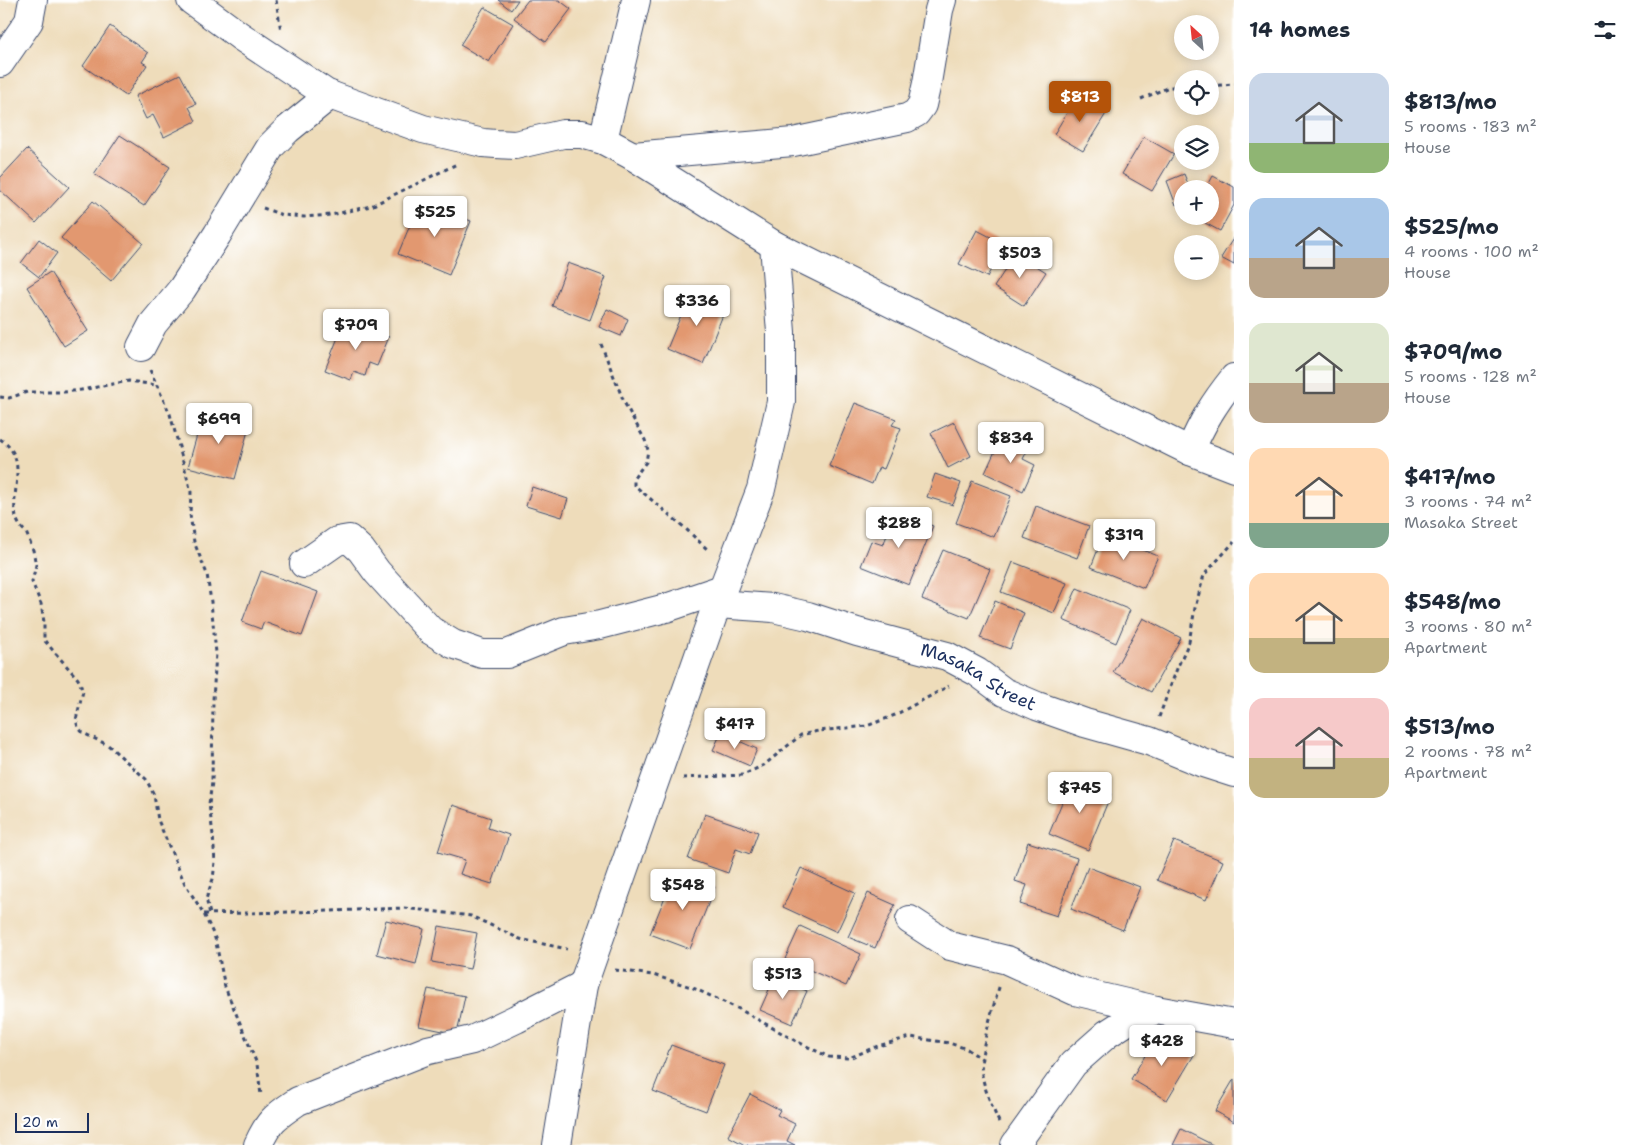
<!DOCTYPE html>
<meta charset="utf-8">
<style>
:root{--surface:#fff;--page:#f6f6f7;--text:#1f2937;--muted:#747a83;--accent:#b45309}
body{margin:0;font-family:"Shantell Sans",sans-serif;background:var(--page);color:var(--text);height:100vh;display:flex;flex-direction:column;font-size:19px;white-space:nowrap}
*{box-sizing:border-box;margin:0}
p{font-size:16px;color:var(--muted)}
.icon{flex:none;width:28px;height:28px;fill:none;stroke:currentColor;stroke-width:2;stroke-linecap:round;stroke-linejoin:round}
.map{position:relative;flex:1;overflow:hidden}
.side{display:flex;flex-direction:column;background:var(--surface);width:400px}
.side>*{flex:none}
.needle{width:32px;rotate:333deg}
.fabs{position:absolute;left:1174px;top:15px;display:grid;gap:10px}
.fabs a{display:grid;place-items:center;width:45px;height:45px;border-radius:50%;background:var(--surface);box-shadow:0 2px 12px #0003;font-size:25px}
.scale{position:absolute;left:15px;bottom:12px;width:74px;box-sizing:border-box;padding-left:5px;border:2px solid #1b2f5e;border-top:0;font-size:14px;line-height:18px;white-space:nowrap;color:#1b2f5e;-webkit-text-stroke:4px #fff;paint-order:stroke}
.price{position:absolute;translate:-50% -42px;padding:0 11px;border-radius:5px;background:#fff;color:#222;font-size:16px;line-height:32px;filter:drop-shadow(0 1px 2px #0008)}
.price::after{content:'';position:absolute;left:50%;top:30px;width:15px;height:11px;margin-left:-8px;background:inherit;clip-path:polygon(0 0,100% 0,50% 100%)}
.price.current{background:var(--accent);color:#fff}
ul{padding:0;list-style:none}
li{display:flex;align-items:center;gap:15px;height:125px;padding:0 15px}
li span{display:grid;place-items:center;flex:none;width:140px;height:100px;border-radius:15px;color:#555}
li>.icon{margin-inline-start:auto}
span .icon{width:60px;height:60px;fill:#fffc;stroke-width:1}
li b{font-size:21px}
h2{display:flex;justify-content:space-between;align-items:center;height:60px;padding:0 15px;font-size:21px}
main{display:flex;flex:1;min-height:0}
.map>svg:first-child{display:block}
.building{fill:#e29870}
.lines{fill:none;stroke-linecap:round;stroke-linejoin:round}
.minor-casing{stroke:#3b496c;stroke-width:30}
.path{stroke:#3b496c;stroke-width:3;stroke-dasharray:4 4;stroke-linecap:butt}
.minor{stroke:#fff;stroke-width:28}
.labels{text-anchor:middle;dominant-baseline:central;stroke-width:4.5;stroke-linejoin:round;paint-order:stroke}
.street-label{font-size:18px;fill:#1b2f5e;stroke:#fff}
</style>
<main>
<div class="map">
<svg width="1234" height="1145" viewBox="0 0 1234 1145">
<rect width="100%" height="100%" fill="#fff"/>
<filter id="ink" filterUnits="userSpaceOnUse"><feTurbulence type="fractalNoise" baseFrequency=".02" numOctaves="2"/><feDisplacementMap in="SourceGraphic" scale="10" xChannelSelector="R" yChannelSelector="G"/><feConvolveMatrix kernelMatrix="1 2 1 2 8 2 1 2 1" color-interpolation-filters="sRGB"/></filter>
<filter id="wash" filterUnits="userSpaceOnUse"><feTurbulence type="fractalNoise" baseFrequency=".0096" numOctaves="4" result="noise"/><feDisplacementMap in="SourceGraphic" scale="20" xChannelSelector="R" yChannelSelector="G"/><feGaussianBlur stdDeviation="1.12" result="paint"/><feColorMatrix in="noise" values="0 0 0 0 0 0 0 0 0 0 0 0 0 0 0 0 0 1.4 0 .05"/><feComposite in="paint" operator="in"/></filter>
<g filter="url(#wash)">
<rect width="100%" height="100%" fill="#eedcba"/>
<g id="blocks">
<path class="building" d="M498,0H518L511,10Z
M528,0H559L571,9L546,42L514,18Z
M484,7L513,24L489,62L460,45Z
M110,26L148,53L142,62L147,65L126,96L83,66Z
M180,74L196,104L189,107L196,121L164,137L153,115L146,119L135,96Z
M1078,95L1107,112L1083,151L1054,134Z
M120,135L170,167L144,206L94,174Z
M1144,137L1174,154L1152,191L1122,174Z
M27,149L69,187L36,223L0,190V178Z
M1184,174L1190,189H1182V203L1176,205L1167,181Z
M1213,176L1234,187V205L1220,231L1192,216H1210V189H1206Z
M93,201L143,243L111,281L61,238Z
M420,201L471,221L449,275L398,254Z
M977,230L1004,244L987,277L959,264Z
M1234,237V265L1221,258Z
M39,239L57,253L39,277L21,263Z
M1016,253L1046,272L1024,306L994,287Z
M568,263L606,277L590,320L552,306Z
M50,272L88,331L64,346L27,287Z
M691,291L727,305L703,364L667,349Z
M607,309L628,319L621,336L599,327Z
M345,320L389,337L377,366L369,363L365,376L354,372L351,380L325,370Z
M855,403L896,419L892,425L901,428L884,469L879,467L872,484L829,466Z
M204,410L250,423L235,479L188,467Z
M954,422L971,456L948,468L931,433Z
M1002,436L1028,449L1023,459L1035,465L1023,491L985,473Z
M935,474L961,483L953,505L927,497Z
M972,481L1011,496L994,537L956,523Z
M532,487L568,499L562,517L526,506Z
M1036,506L1089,526L1077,558L1024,538Z
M897,511L933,526L909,585L861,566L871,541L883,545Z
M1104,534L1158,556L1144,588L1091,567Z
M943,550L990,569L969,618L922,599Z
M1013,562L1067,583L1054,613L1001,592Z
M261,571L318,592L302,636L264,622L261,629L242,622Z
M1077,588L1130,610L1116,643L1063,620Z
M995,601L1024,613L1010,649L980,638Z
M1143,618L1181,638L1151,692L1113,672Z
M721,733L757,749L750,766L713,750Z
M1072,778L1111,794L1088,850L1049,834Z
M453,805L491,818L488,828L509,835L492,884L460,874L465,860L438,852Z
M705,814L758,832L750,854L736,849L728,873L688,859Z
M1174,841L1223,861L1206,900L1157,880Z
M1028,842L1077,858L1057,916L1020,904L1027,885L1015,881Z
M1088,867L1140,887L1123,930L1071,909Z
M801,868L855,893L837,932L783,907Z
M675,872L715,887L690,949L650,934Z
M868,893L895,905L875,948L848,937Z
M386,920L424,929L416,964L377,954Z
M439,926L477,933L470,969L432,962Z
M800,926L861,954L846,986L785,959Z
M775,976L807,991L792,1024L760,1010Z
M428,989L465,996L457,1034L419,1026Z
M1158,1034L1194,1055L1167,1100L1131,1079Z
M671,1045L724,1065L706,1111L653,1091Z
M1234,1079V1122L1215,1111Z
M750,1094L780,1110L777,1115L795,1124L787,1141L795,1145H745L728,1136Z
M1181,1129L1213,1145H1173Z"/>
</g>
</g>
<g filter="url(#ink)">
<use href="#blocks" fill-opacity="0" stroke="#3b496c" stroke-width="1"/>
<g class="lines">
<g class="minor-casing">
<g id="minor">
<path d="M191,0L240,36L327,94L423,129L483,143L496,144L515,145L563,134H582L603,140L633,156L774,245L1190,451L1234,468"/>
<path d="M0,63L29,21L33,0"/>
<path d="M603,140L636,0"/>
<path d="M633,156L793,142L907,118L916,113L922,105L927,83L939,10L942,0"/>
<path d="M141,347L153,324L182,289L217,235L271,146L287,130L330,95"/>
<path d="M1190,451C1203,421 1214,403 1234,378"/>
<path d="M304,564L337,541L349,539L361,550L377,572L430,630L453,644L482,654H507L564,631L600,625L666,608L722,589"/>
<path id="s1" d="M717,604L773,608L808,616L857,632L947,656L977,672L1004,692L1037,706L1085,723L1149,741L1203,763L1234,773"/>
<path d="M910,920L950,946L1007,960L1075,991L1156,1010L1234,1024"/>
<path d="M258,1145C269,1120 276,1116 298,1101L428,1050L472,1040L516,1019L583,985"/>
<path d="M557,1145L583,985L717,604L761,489L781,402V332L774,245"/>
<path d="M1015,1145L1073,1064L1107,1034L1129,1020L1156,1010"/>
</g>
</g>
<path class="path" d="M276,0L281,31
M1210,86L1234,84
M1141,99L1169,87H1182
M263,208L282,215L304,217L331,215L371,206L457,164
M601,344L624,402L645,440L648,450L646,462L634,478V485L685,528L709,551
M150,370L170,414L178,443L191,492L190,514L194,542L207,574L211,602L216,653L213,700L212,782L209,804L213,835L215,862L213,879L206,899L210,914
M0,397L9,398L27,392H64L81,390L129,381L156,385
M0,439C3,441 7,444 9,447C30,470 0,512 26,532L33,550L36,565L32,582L41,604L44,622V640L78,679L83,691L76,720L78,727L83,733L108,745L146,779L154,795L158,820L185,884L204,914L215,938L225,987L257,1064L261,1095
M1159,717L1178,666L1189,642L1195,608L1204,575L1234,542
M683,778L743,775L764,765L801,735L818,731L867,726L895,715L949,686
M204,914L332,911L404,908L471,916L520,939L567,949
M615,970L653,975L691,987L739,1009L796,1041L829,1057L849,1058L878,1046L910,1037L949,1043L967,1049L982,1059
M999,1122C992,1107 985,1091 982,1075C978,1054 994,1005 1000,984"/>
<use href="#minor" class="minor"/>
</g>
</g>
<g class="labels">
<g class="street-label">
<text stroke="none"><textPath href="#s1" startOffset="274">Masaka Street</textPath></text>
</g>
</g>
</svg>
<div class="fabs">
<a><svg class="needle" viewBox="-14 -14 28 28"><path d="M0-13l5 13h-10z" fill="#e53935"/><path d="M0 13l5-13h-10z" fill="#747a83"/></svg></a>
<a><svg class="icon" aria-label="locate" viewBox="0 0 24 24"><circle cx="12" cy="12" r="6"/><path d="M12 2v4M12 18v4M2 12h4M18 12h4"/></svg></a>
<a><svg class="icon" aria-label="layers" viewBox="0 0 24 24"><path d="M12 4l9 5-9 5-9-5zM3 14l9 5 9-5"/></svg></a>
<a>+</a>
<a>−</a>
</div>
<div class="scale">20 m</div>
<b class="price current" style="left:1080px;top:123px">$813</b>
<b class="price" style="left:435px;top:238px">$525</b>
<b class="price" style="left:1020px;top:279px">$503</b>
<b class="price" style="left:697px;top:327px">$336</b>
<b class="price" style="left:356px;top:351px">$709</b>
<b class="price" style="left:219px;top:445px">$699</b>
<b class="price" style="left:1011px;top:464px">$834</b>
<b class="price" style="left:899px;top:549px">$288</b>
<b class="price" style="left:1124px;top:561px">$319</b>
<b class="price" style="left:735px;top:750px">$417</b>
<b class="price" style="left:1080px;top:814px">$745</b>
<b class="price" style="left:683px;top:911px">$548</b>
<b class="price" style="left:783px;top:1000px">$513</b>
<b class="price" style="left:1162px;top:1067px">$428</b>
</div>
<section class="side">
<h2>14 homes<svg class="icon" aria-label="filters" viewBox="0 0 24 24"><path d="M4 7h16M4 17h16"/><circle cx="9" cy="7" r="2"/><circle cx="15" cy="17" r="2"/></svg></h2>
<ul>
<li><span style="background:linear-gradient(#c9d6e8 70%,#8fb573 0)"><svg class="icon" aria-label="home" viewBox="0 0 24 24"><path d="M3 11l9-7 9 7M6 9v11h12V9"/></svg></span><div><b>$813/mo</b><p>5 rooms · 183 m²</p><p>House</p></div></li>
<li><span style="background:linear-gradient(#a9c7e8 60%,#b9a48a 0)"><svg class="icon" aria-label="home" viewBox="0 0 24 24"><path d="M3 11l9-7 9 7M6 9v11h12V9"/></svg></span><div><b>$525/mo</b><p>4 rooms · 100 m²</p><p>House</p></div></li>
<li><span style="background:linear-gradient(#dfe7d0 60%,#b9a48a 0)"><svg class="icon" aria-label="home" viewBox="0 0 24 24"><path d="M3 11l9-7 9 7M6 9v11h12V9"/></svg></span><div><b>$709/mo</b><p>5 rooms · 128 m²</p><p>House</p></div></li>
<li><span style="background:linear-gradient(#ffd9b3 75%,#7fa58c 0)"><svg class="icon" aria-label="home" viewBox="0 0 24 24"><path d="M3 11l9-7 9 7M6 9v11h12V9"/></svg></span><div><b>$417/mo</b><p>3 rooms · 74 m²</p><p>Masaka Street</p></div></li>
<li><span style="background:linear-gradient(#ffd9b3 65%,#c2b280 0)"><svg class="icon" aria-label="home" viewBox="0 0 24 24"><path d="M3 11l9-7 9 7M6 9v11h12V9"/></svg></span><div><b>$548/mo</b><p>3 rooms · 80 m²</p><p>Apartment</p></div></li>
<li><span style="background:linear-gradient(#f6c9c9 60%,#c2b280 0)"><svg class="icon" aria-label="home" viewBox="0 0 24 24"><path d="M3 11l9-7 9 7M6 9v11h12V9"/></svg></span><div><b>$513/mo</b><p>2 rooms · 78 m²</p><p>Apartment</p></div></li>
</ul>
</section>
</main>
